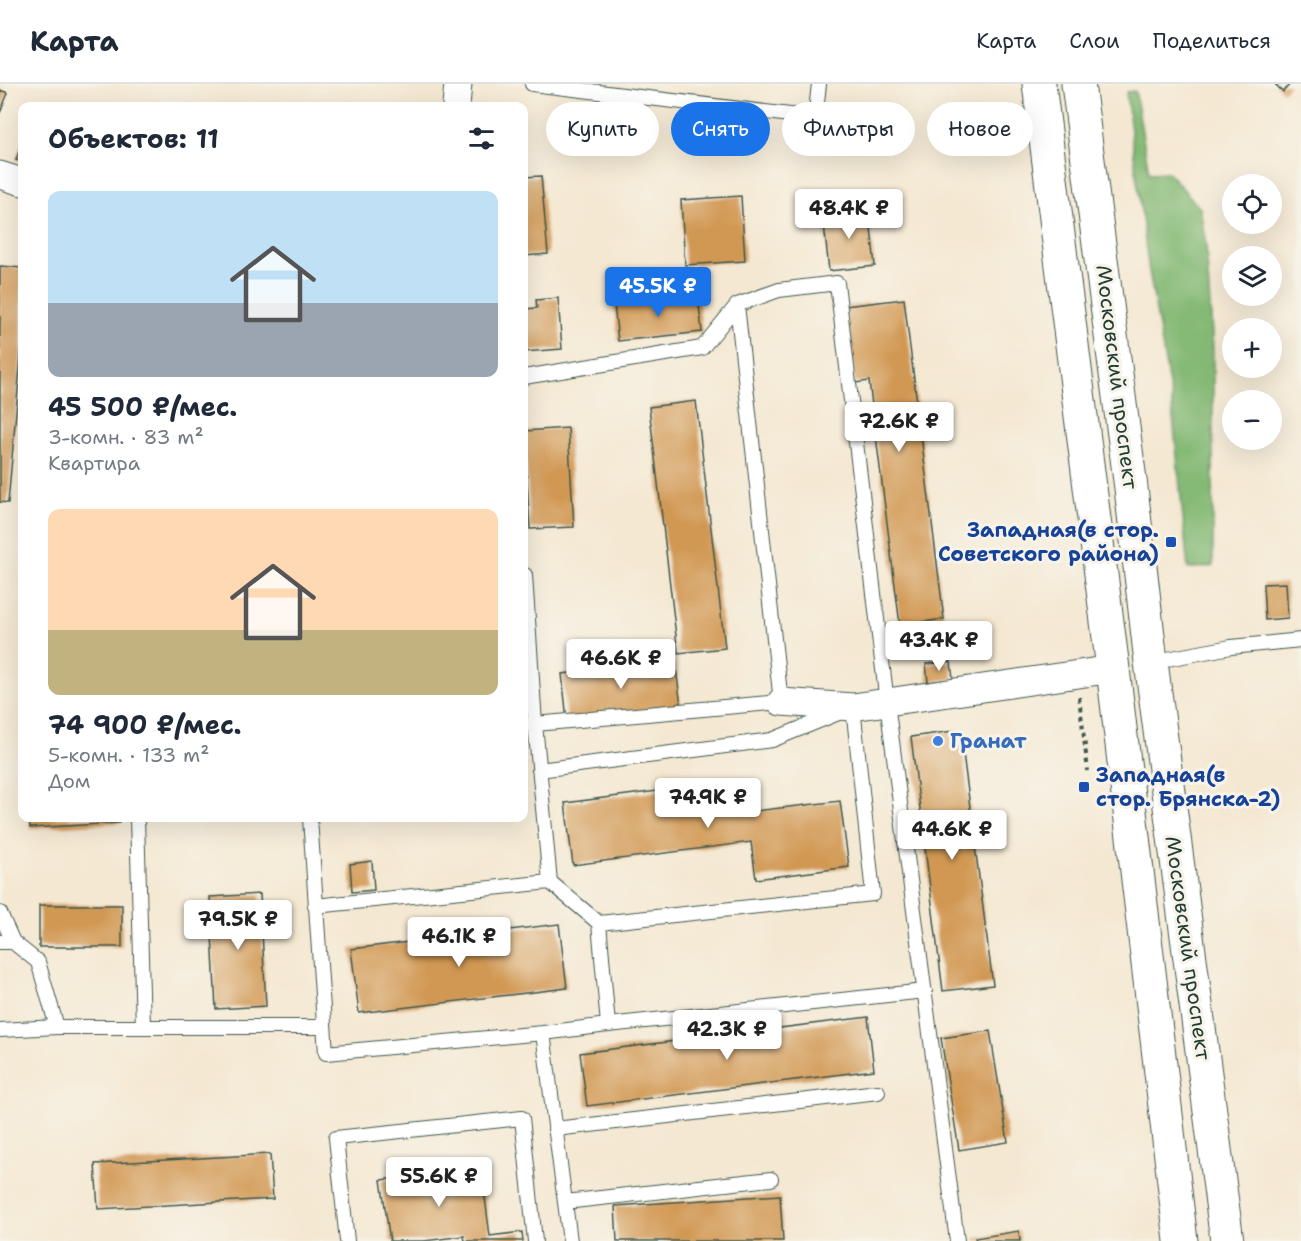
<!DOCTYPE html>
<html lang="ru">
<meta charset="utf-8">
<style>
:root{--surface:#fff;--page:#f2f2f3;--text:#1f2937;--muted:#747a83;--line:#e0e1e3;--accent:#1a73e8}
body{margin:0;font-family:"Shantell Sans",sans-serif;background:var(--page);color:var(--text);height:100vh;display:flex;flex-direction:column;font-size:22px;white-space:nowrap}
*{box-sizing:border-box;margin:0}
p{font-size:20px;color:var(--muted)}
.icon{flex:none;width:33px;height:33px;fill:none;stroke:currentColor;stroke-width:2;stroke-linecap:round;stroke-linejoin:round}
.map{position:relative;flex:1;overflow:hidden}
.panel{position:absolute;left:18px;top:18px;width:510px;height:720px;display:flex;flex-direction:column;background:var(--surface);border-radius:12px;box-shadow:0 6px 24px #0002}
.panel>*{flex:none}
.hud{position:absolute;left:546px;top:18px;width:570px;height:54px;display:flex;gap:12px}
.tools{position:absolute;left:1222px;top:90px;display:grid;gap:12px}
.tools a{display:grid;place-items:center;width:60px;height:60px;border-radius:50%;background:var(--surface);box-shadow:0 6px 24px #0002;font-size:30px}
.price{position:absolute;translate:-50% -51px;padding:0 14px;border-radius:6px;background:#fff;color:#222;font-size:20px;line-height:39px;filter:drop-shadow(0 2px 3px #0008)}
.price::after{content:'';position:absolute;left:50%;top:36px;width:18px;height:14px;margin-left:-9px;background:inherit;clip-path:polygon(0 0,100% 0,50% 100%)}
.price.current{background:var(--accent);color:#fff}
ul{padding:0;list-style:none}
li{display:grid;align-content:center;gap:12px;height:318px;padding:0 30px}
li span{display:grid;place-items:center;height:186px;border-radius:12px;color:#555}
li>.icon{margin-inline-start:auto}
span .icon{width:108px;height:108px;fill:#fffc;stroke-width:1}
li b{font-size:26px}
h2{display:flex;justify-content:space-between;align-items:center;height:72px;padding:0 30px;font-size:26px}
.tag{padding:0 21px;border-radius:27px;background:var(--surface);box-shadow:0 6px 24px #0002;font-size:21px;line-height:54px}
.tag.current{background:var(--accent);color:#fff}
header{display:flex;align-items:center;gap:36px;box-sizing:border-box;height:84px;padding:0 30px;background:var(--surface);border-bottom:2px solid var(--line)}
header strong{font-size:28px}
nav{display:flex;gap:33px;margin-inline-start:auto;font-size:21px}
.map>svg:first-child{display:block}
.forest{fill:#85ba76;stroke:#527c55;stroke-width:1.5}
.building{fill:#d19853}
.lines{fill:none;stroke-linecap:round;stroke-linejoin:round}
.service-casing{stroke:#3f574c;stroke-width:16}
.minor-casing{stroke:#3f574c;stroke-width:29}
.primary-casing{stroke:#3f574c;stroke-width:35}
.path{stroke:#3f574c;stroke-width:4;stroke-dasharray:4.5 4.5;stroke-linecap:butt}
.service{stroke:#fff;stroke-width:14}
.minor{stroke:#fff;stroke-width:27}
.primary{stroke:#fff;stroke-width:33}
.transit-dot{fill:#1a4fb4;stroke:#f7f3e8;stroke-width:2}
.shop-dot{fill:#3f7fe0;stroke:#f7f3e8;stroke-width:2}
.labels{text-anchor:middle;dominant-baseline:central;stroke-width:6;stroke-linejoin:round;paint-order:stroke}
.street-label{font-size:21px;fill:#1f3d34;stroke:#f7f3e8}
.transit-label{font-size:21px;font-weight:bold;fill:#164399;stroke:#f7f3e8;text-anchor:end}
.shop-label{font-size:21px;font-weight:bold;fill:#366cbe;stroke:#f7f3e8;text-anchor:start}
</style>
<header>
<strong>Карта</strong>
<nav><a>Карта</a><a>Слои</a><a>Поделиться</a></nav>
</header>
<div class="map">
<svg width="1301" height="1157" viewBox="0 0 1301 1157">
<rect width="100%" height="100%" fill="#f7f3e8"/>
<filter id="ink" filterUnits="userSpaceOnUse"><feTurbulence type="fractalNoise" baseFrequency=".0167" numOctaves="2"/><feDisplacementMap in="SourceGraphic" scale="12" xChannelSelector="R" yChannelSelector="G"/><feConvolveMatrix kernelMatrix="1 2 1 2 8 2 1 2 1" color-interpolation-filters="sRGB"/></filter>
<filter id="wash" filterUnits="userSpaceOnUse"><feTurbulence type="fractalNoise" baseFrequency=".008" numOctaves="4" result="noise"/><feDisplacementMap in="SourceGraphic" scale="24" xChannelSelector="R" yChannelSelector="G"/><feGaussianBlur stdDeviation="1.35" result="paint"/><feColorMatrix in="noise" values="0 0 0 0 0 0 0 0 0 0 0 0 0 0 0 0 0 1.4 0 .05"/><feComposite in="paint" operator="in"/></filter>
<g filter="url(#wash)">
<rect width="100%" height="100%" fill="#f4e8d2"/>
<path class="forest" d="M1135,7L1149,89L1168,88L1200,124L1206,162L1213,265V482L1188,485L1171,312L1148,181L1126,8Z"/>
<g id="blocks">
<path class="building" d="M1275,0H1290L1283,8Z
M0,6L8,9L0,29Z
M22,59V78L16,76Z
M541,92L548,170L524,172V93Z
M741,112L745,177L685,181L681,116Z
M869,125L875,182L829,187L823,130Z
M0,182L22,184V260L8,419L0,418Z
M698,212L702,248L618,257L614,220Z
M558,214L562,265L524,268V225L537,224L536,216Z
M904,215L944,535L900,541L869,297L855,299L845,222Z
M696,317L725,564L678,569L649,323Z
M568,344L574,443L530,445L524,347Z
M1286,499L1288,534L1265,536L1263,500Z
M675,577L681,622L567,636L562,590Z
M951,578L953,595L928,598L926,580Z
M960,646L993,901L943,907L911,653Z
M743,696L747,728L840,717L849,783L756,795L751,758L573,781L565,719Z
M29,734H119V739L30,744Z
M160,734H195V735L160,737Z
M372,777L374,806L352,808L350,780Z
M260,810L266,922L216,925L210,813Z
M39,821H122V863H39Z
M559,840L567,904L359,929L351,865Z
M868,933L874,986L587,1022L580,969Z
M990,947L1008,1058L959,1066L941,954Z
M270,1070L273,1115L98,1125L95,1080Z
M481,1083L490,1152L522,1148L523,1157H465L464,1152L424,1157H390L381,1096Z
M780,1111L783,1157H617L615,1122Z
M1019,1147L1020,1157H976L975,1154Z"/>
</g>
</g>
<g filter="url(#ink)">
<use href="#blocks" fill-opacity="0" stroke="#3f574c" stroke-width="1.5"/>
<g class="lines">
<g class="service-casing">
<path id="service" d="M532,0L807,33L813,32L816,27L819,0
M524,293L702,264L737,221L779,206L837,199L887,619L957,1157
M524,492L525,491L535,640L550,798L599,839
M1151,578L1231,563L1301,556
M524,641L781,618L737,221
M539,686L772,656L853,623L873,810L599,839L608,941L543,949
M137,734L143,943
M310,734L326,969L543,949L570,1157
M315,822L550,798
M0,829L13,858H0
M13,858L38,878L57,943
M608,941L925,907
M0,946L57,943H324
M555,1045L878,1008
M565,1118L771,1095
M347,1157L336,1054L522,1034L535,1157"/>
</g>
<g class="minor-casing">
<path id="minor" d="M456,22L458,0
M0,91L22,98
M781,618L853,623L1113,585"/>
</g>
<g class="primary-casing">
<path id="primary" d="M1039,0L1113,585L1181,1157
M1078,0L1131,404L1151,578L1227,1157"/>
</g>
<path class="path" d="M1079,613L1088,687"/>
<use href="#service" class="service"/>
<use href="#minor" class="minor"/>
<use href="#primary" class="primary"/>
</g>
</g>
<g class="transit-dot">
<rect x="1165" y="452" width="12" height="12" rx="3"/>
<rect x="1078" y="697" width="12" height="12" rx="3"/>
</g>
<circle class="shop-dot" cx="938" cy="657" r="6"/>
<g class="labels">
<g class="street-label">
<text transform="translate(1117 293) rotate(83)">Московский проспект</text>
<text transform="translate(1188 864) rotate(82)">Московский проспект</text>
</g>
<g class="transit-label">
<text x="1159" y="446">Западная(в стор.<tspan x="1159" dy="24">Советского района)</tspan></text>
<text x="1096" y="691" text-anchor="start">Западная(в<tspan x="1096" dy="24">стор. Брянска-2)</tspan></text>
</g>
<g class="shop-label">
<text x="950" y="657">Гранат</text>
</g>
</g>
</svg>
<div class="tools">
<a><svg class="icon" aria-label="locate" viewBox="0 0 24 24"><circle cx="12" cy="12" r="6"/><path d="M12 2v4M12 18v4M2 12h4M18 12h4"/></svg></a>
<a><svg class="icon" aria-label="layers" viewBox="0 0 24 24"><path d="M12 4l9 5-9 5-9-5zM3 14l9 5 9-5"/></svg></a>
<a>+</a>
<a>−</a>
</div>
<b class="price" style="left:849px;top:156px">48.4K ₽</b>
<b class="price current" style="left:658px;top:234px">45.5K ₽</b>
<b class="price" style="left:899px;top:369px">72.6K ₽</b>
<b class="price" style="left:939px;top:588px">43.4K ₽</b>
<b class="price" style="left:621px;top:606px">46.6K ₽</b>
<b class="price" style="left:708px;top:745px">74.9K ₽</b>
<b class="price" style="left:952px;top:777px">44.6K ₽</b>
<b class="price" style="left:238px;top:867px">79.5K ₽</b>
<b class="price" style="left:459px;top:884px">46.1K ₽</b>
<b class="price" style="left:727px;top:977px">42.3K ₽</b>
<b class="price" style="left:439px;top:1124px">55.6K ₽</b>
<div class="hud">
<a class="tag">Купить</a>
<a class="tag current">Снять</a>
<a class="tag">Фильтры</a>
<a class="tag">Новое</a>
</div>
<section class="panel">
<h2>Объектов: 11<svg class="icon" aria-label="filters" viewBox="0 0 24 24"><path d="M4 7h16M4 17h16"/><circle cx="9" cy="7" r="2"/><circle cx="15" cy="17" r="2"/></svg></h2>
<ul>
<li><span style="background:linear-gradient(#bfe0f5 60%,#9aa5b1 0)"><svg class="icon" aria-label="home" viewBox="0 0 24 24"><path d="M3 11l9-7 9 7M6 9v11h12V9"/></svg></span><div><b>45 500 ₽/мес.</b><p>3-комн. · 83 m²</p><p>Квартира</p></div></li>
<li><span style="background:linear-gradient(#ffd9b3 65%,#c2b280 0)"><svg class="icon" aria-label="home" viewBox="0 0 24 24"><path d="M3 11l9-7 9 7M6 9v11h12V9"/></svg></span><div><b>74 900 ₽/мес.</b><p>5-комн. · 133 m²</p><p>Дом</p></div></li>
</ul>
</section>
</div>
